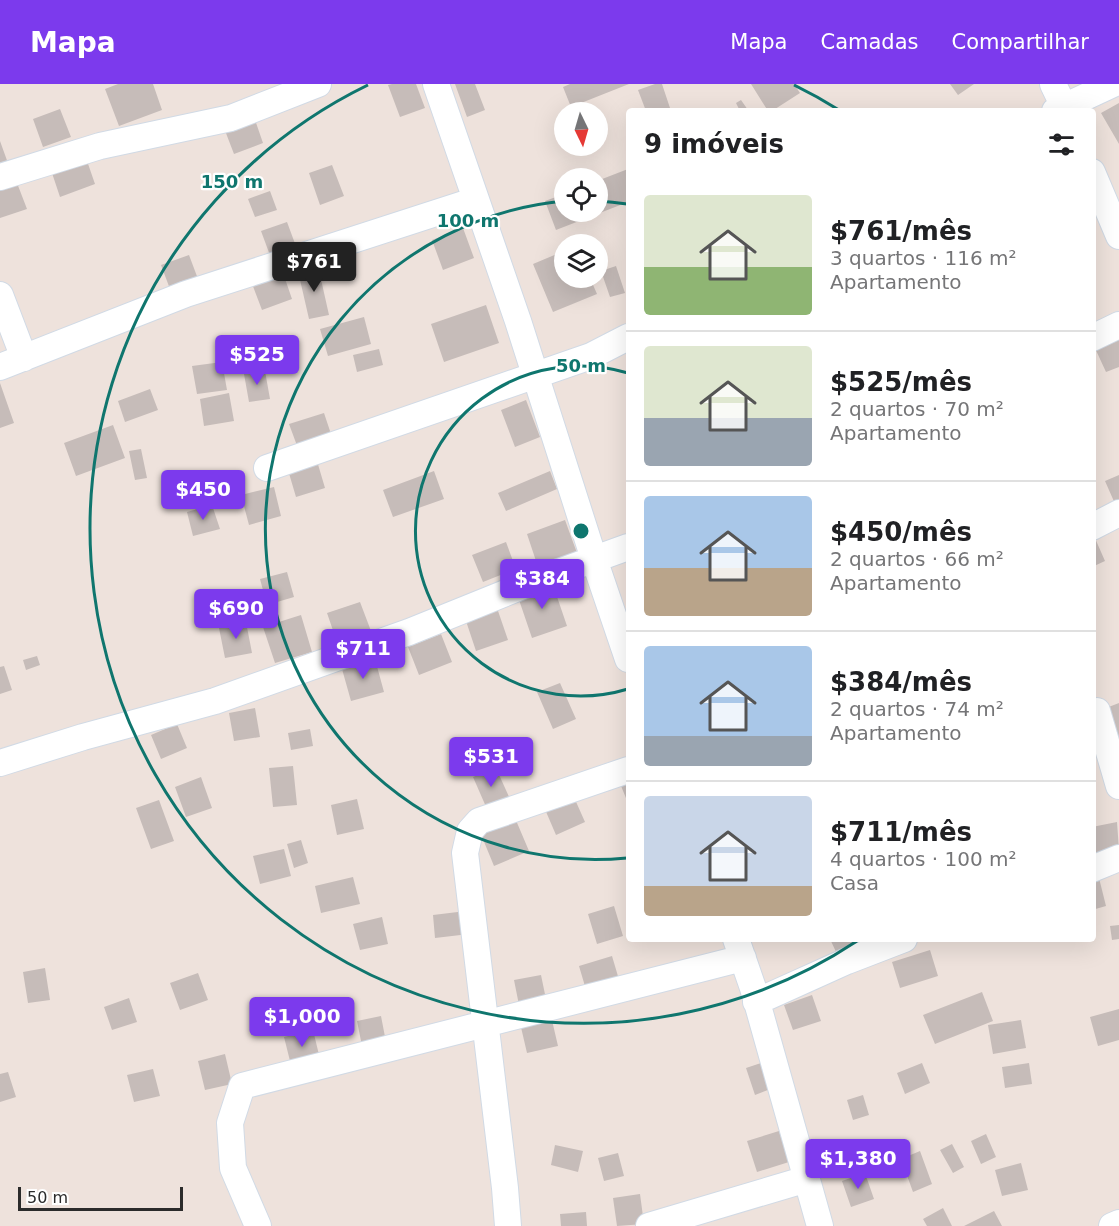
<!DOCTYPE html>
<html lang="pt">
<meta charset="utf-8">
<style>
:root{--surface:#fff;--page:#f2f2f2;--text:#202124;--muted:#757577;--line:#e0e0e0;--accent:#7c3aed}
body{margin:0;font-family:"DejaVu Sans",sans-serif;background:var(--page);color:var(--text);height:100vh;display:flex;flex-direction:column;font-size:22px;white-space:nowrap}
*{box-sizing:border-box;margin:0}
p{font-size:20px;color:var(--muted)}
.icon{flex:none;width:33px;height:33px;fill:none;stroke:currentColor;stroke-width:2;stroke-linecap:round;stroke-linejoin:round}
.map{position:relative;flex:1;overflow:hidden}
.details{position:absolute;left:626px;top:24px;width:470px;height:834px;display:flex;flex-direction:column;background:var(--surface);border-radius:6px;box-shadow:0 6px 24px #0002}
.details>*{flex:none}
.needle{width:39px;rotate:175deg}
.fabs{position:absolute;left:554px;top:18px;display:grid;gap:12px}
.fabs a{display:grid;place-items:center;width:54px;height:54px;border-radius:50%;background:var(--surface);box-shadow:0 6px 24px #0002;font-size:30px}
.scale{position:absolute;left:18px;bottom:15px;width:165px;box-sizing:border-box;padding-left:6px;border:3px solid #2b2b2b;border-top:0;font-size:16px;line-height:21px;white-space:nowrap;color:#2b2b2b;-webkit-text-stroke:4px #fff;paint-order:stroke}
.price{position:absolute;translate:-50% -51px;padding:0 14px;border-radius:6px;background:var(--accent);color:#fff;font-size:20px;line-height:39px;filter:drop-shadow(0 2px 3px #0008)}
.price::after{content:'';position:absolute;left:50%;top:36px;width:18px;height:14px;margin-left:-9px;background:inherit;clip-path:polygon(0 0,100% 0,50% 100%)}
.price.current{background:#222;color:#fff}
ul{padding:0;list-style:none}
li{display:flex;align-items:center;gap:18px;height:150px;padding:0 18px}
li+li{border-top:2px solid var(--line)}
li span{display:grid;place-items:center;flex:none;width:168px;height:120px;border-radius:6px;color:#555}
li>.icon{margin-inline-start:auto}
span .icon{width:72px;height:72px;fill:#fffc;stroke-width:1}
li b{font-size:26px}
h2{display:flex;justify-content:space-between;align-items:center;height:72px;padding:0 18px;font-size:26px}
header{display:flex;align-items:center;gap:36px;box-sizing:border-box;height:84px;padding:0 30px;background:var(--accent);color:#fff}
header strong{font-size:28px}
nav{display:flex;gap:33px;margin-inline-start:auto;font-size:21px}
.map>svg:first-child{display:block}
.building{fill:#c6bcb9}
.lines{fill:none;stroke-linecap:round;stroke-linejoin:round}
.minor-casing{stroke:#d1dae5;stroke-width:28}
.minor{stroke:#fff;stroke-width:26}
.ring{fill:none;stroke:#0f766e;stroke-width:3}
.centre{fill:#0f766e;stroke:#fff;stroke-width:3}
.ring-label{font-size:18px;text-anchor:middle;font-weight:bold;fill:#0f766e;stroke:#fff;stroke-width:4.5;stroke-linejoin:round;paint-order:stroke}
</style>
<header>
<strong>Mapa</strong>
<nav><a>Mapa</a><a>Camadas</a><a>Compartilhar</a></nav>
</header>
<div class="map">
<svg width="1119" height="1142" viewBox="0 0 1119 1142">
<rect width="100%" height="100%" fill="#eee2dc"/>
<path class="building" d="M118,0H153L162,26L119,42L105,5Z
M392,0H416L425,24L400,33L388,1Z
M455,0H475L485,26L467,33Z
M570,0H629L571,23L563,3Z
M655,0H662L671,27H646L638,6Z
M751,0H794L800,9L772,27H768Z
M950,0H974L958,11Z
M741,16L748,26L746,27H740L736,19Z
M1119,19V60L1101,29Z
M60,25L71,53L43,63L33,35Z
M254,33L263,59L234,70L224,44Z
M0,57L9,82L0,85Z
M86,74L95,100L60,113L51,86Z
M332,81L344,112L320,121L309,89Z
M628,85V118L556,146L545,117L564,110V128H597V97Z
M17,99L27,125L0,134V105Z
M270,107L277,126L255,133L248,115Z
M287,138L297,165L271,174L261,147Z
M463,144L474,174L443,186L432,156Z
M564,167V194H590L597,210L553,228L533,180Z
M189,171L198,195L170,205L161,181Z
M318,182L329,231L309,235L298,187Z
M616,182L625,209L610,213L601,187Z
M282,186L292,215L262,226L251,197Z
M486,221L499,259L444,278L431,240Z
M364,233L371,260L328,272L320,245Z
M1119,252V283L1106,288L1094,262Z
M379,265L383,281L357,288L353,271Z
M222,278L227,306L197,310L192,282Z
M265,287L270,315L249,318L244,290Z
M0,299L14,339L0,344Z
M150,305L158,326L125,338L118,317Z
M229,309L234,337L204,342L200,315Z
M526,316L540,353L515,363L501,326Z
M324,329L333,356L299,367L289,340Z
M113,341L125,374L76,392L64,359Z
M141,365L147,394L135,396L129,367Z
M317,377L325,404L296,413L288,386Z
M434,387L444,415L393,433L383,406Z
M550,387L557,405L506,427L498,409Z
M1119,391V421L1116,422L1105,397Z
M274,403L281,432L249,441L241,411Z
M212,421L220,445L193,452L187,428Z
M565,436L577,469L538,483L527,450Z
M1094,452L1105,477L1092,483V453Z
M506,458L516,485L483,498L472,471Z
M287,488L294,513L267,521L260,495Z
M552,498L567,542L532,554L517,510Z
M360,518L371,547L337,558L327,529Z
M497,524L508,556L476,567L465,534Z
M301,531L312,568L275,579L263,543Z
M246,538L252,569L225,574L219,544Z
M441,550L452,578L419,591L408,563Z
M37,572L40,581L26,586L23,576Z
M375,575L384,608L351,617L342,585Z
M4,582L12,606L0,610V583Z
M560,599L576,635L553,645L537,608Z
M1119,619V656L1106,624Z
M255,624L260,653L234,657L229,629Z
M177,640L187,664L161,675L151,651Z
M310,645L313,662L291,666L288,649Z
M293,682L297,721L273,723L269,684Z
M496,684L510,715L487,725L473,693Z
M201,693L212,724L186,733L175,703Z
M628,693V719L619,697Z
M573,711L585,738L556,751L544,723Z
M357,715L364,745L337,751L331,721Z
M159,716L174,757L151,765L136,724Z
M515,734L529,767L494,782L480,748Z
M1117,738L1119,766L1092,771V743Z
M301,756L308,779L294,784L287,760Z
M284,765L291,792L260,800L253,772Z
M353,793L360,820L321,829L315,802Z
M1099,794L1106,822L1092,826V796Z
M614,822L623,852L597,860L588,830Z
M466,827L469,850L435,854L433,831Z
M382,833L388,860L360,866L353,840Z
M1119,841V855L1112,856L1110,842Z
M830,855H865L866,858L837,870Z
M930,866L938,892L900,904L892,878Z
M612,872L620,899L587,909L579,882Z
M45,884L50,916L28,919L23,888Z
M198,889L208,916L180,926L170,899Z
M541,891L547,920L520,926L514,896Z
M982,908L993,937L935,960L923,931Z
M812,911L821,937L793,946L784,921Z
M129,914L137,938L112,946L104,923Z
M1119,925V956L1098,962L1090,933Z
M381,932L386,958L362,962L357,937Z
M551,932L558,962L527,969L520,939Z
M1021,936L1026,964L993,970L988,941Z
M313,946L320,975L291,981L284,953Z
M225,970L232,1000L205,1006L198,977Z
M764,978L773,1004L755,1011L746,984Z
M922,979L930,999L905,1010L897,989Z
M1029,979L1032,1000L1005,1004L1002,983Z
M153,985L160,1012L134,1018L127,991Z
M8,988L16,1013L0,1018V990Z
M863,1011L869,1031L853,1036L847,1016Z
M779,1047L789,1078L757,1088L747,1057Z
M986,1050L996,1073L981,1080L971,1057Z
M952,1060L964,1083L953,1089L940,1066Z
M555,1061L583,1067L578,1088L551,1081Z
M920,1067L932,1100L913,1108L901,1075Z
M618,1069L624,1092L604,1097L598,1074Z
M1021,1079L1028,1106L1002,1112L995,1086Z
M865,1089L874,1115L851,1123L842,1097Z
M640,1110L644,1140L617,1142L613,1114Z
M943,1124L952,1142H927L923,1135Z
M994,1127L1002,1142H964Z
M586,1128L587,1142H561L560,1130Z"/>
<g class="lines">
<g class="minor-casing">
<path id="minor" d="M436,0L518,237L594,475L628,575
M1053,0L1066,27
M1055,27L1113,0
M1092,88L1119,152
M0,93L100,62L231,34L318,0
M0,211L24,274
M1092,254L1119,241
M0,283L186,210L476,116
M267,384L591,272L628,253
M1092,443L1119,429
M1097,627L1119,702
M0,679L83,653L215,617L409,548L545,493L628,463
M1092,785L1119,774
M736,855L753,904L820,1142
M756,918L847,877L904,855
M258,1142L233,1084L230,1039L242,1002L743,874
M508,1142L505,1104L465,769L470,747L479,737L628,686
M649,1142L807,1095
M1112,1142L1119,1139"/>
</g>
<use href="#minor" class="minor"/>
</g>
<g class="ring">
<path d="M628 605A165 165 0 1 1 628 289"/>
<path d="M627 774A330 330 0 1 1 564 117M598 117A330 330 0 0 1 627 120"/>
<path d="M857 857A494 494 0 1 1 368 1M794 1A494 494 0 0 1 839 26"/>
</g>
<circle cx="581" cy="447" r="9" class="centre"/>
<g class="ring-label">
<text x="232" y="104">150 m</text>
<text x="468" y="143">100 m</text>
<text x="581" y="288">50 m</text>
</g>
</svg>
<div class="fabs">
<a><svg class="needle" viewBox="-14 -14 28 28"><path d="M0-13l5 13h-10z" fill="#e53935"/><path d="M0 13l5-13h-10z" fill="#757577"/></svg></a>
<a><svg class="icon" aria-label="locate" viewBox="0 0 24 24"><circle cx="12" cy="12" r="6"/><path d="M12 2v4M12 18v4M2 12h4M18 12h4"/></svg></a>
<a><svg class="icon" aria-label="layers" viewBox="0 0 24 24"><path d="M12 4l9 5-9 5-9-5zM3 14l9 5 9-5"/></svg></a>
</div>
<div class="scale">50 m</div>
<b class="price current" style="left:314px;top:209px">$761</b>
<b class="price" style="left:257px;top:302px">$525</b>
<b class="price" style="left:203px;top:437px">$450</b>
<b class="price" style="left:542px;top:526px">$384</b>
<b class="price" style="left:236px;top:556px">$690</b>
<b class="price" style="left:363px;top:596px">$711</b>
<b class="price" style="left:491px;top:704px">$531</b>
<b class="price" style="left:302px;top:964px">$1,000</b>
<b class="price" style="left:858px;top:1106px">$1,380</b>
<section class="details">
<h2>9 imóveis<svg class="icon" aria-label="filters" viewBox="0 0 24 24"><path d="M4 7h16M4 17h16"/><circle cx="9" cy="7" r="2"/><circle cx="15" cy="17" r="2"/></svg></h2>
<ul>
<li><span style="background:linear-gradient(#dfe7d0 60%,#8fb573 0)"><svg class="icon" aria-label="home" viewBox="0 0 24 24"><path d="M3 11l9-7 9 7M6 9v11h12V9"/></svg></span><div><b>$761/mês</b><p>3 quartos · 116 m²</p><p>Apartamento</p></div></li>
<li><span style="background:linear-gradient(#dfe7d0 60%,#9aa5b1 0)"><svg class="icon" aria-label="home" viewBox="0 0 24 24"><path d="M3 11l9-7 9 7M6 9v11h12V9"/></svg></span><div><b>$525/mês</b><p>2 quartos · 70 m²</p><p>Apartamento</p></div></li>
<li><span style="background:linear-gradient(#a9c7e8 60%,#b9a48a 0)"><svg class="icon" aria-label="home" viewBox="0 0 24 24"><path d="M3 11l9-7 9 7M6 9v11h12V9"/></svg></span><div><b>$450/mês</b><p>2 quartos · 66 m²</p><p>Apartamento</p></div></li>
<li><span style="background:linear-gradient(#a9c7e8 75%,#9aa5b1 0)"><svg class="icon" aria-label="home" viewBox="0 0 24 24"><path d="M3 11l9-7 9 7M6 9v11h12V9"/></svg></span><div><b>$384/mês</b><p>2 quartos · 74 m²</p><p>Apartamento</p></div></li>
<li><span style="background:linear-gradient(#c9d6e8 75%,#b9a48a 0)"><svg class="icon" aria-label="home" viewBox="0 0 24 24"><path d="M3 11l9-7 9 7M6 9v11h12V9"/></svg></span><div><b>$711/mês</b><p>4 quartos · 100 m²</p><p>Casa</p></div></li>
</ul>
</section>
</div>
